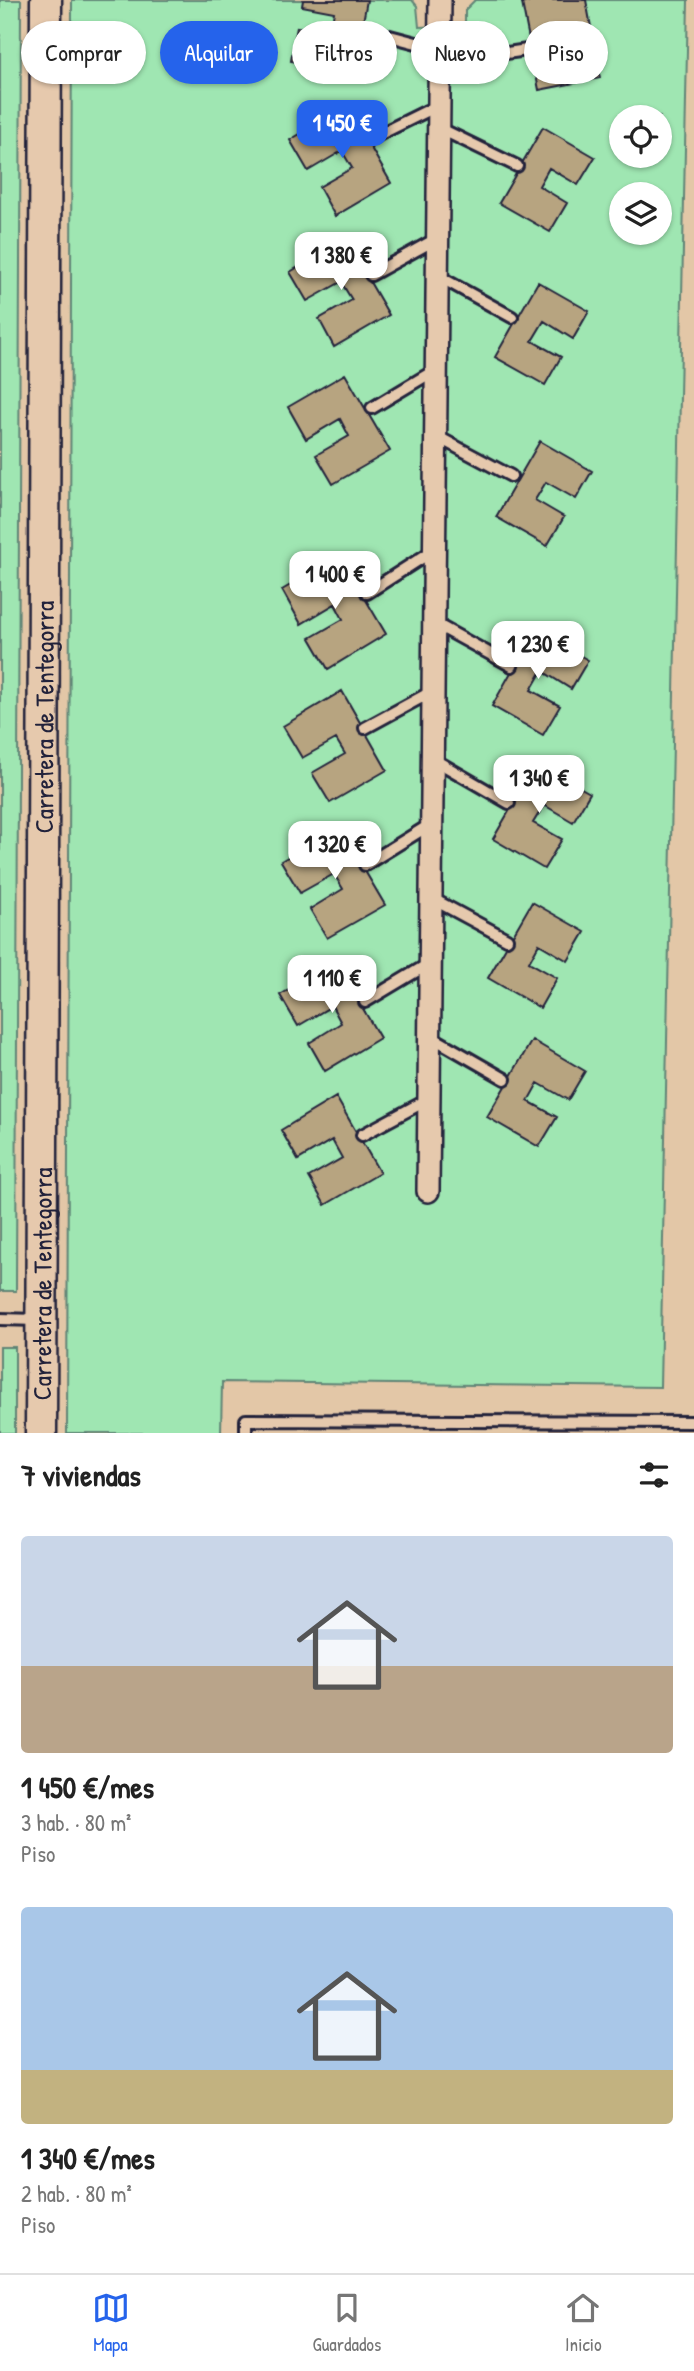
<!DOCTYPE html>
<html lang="es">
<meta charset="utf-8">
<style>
:root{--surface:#fff;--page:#f2f2f2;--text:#222;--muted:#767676;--line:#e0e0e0;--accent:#2563eb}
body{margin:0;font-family:"Patrick Hand",sans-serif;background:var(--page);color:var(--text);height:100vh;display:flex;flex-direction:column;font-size:26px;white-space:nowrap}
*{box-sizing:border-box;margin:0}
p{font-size:23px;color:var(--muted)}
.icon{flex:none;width:38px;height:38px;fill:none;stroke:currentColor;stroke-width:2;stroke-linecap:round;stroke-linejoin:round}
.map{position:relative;height:1433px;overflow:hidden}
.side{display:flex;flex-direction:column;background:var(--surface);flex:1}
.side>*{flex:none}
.guide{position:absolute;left:21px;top:21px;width:653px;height:63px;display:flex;gap:14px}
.controls{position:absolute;left:609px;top:105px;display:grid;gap:14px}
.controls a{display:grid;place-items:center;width:63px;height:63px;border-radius:50%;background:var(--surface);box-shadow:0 2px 5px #0004;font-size:35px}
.price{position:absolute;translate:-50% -60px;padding:0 16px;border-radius:14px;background:#fff;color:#222;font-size:23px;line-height:46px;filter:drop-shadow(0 2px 4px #0008)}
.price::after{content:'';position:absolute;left:50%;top:42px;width:21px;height:16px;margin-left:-10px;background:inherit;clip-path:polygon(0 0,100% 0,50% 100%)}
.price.active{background:var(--accent);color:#fff}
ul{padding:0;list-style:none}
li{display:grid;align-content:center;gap:14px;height:371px;padding:0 21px}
li span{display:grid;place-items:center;height:217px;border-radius:7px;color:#555}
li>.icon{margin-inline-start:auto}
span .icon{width:126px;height:126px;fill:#fffc;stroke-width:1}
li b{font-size:30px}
h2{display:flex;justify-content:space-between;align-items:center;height:84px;padding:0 21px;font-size:30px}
.pill{padding:0 24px;border-radius:32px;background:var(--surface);box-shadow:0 2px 5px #0004;font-size:24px;line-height:63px}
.pill.active{background:var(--accent);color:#fff}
.dock{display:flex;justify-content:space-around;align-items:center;height:98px;border-top:2px solid var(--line);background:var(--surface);font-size:19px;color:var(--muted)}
.dock a{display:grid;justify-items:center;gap:4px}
.dock .active{color:var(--accent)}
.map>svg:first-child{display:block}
.green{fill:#9fe6b2;stroke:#608476;stroke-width:2;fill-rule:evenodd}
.building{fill:#b7a480;stroke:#22223b;stroke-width:2}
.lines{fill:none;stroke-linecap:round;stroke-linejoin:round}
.lane-casing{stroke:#22223b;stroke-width:16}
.street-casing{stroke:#22223b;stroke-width:26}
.secondary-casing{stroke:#22223b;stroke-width:35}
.lane{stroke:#e6c9ad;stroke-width:10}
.street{stroke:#e6c9ad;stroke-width:21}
.secondary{stroke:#e6c9ad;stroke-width:30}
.labels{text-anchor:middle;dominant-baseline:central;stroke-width:5;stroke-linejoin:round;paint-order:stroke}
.street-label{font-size:26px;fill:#22223b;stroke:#e6c9ad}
</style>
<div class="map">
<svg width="694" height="1433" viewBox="0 0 694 1433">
<rect width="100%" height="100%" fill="#e3c7a7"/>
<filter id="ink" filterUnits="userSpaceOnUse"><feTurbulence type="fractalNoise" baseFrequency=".0143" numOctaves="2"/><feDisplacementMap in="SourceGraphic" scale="14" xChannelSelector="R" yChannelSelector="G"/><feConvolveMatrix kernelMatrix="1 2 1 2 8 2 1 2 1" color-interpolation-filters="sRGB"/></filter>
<g filter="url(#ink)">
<path class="green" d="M0,0H21L16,1291H0Z
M72,0H412L417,6L419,27L465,25V10L475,0H688L660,1387L222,1382L221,1433H67ZM621,117H660V156H621ZM621,194H660V233H621Z
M0,1347H15V1433H0Z"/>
<path class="building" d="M303,0H367L354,72L291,61L297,27L330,33L334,12L302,6Z
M537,0H586L591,27L558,33L561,51L593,45L600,78L539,90L522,3Z
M347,106L391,183L335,216L319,187L352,168L342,151L308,171L290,140Z
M543,127L595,157L578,185L549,168L539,186L567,203L550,232L499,203Z
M345,239L389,315L334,347L319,319L352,300L341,282L307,301L290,272Z
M538,282L589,311L573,339L544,321L532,341L561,357L545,385L495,357Z
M345,374L390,451L333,484L316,455L349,436L340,419L306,439L288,407Z
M540,441L592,471L576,499L546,482L535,500L564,517L547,546L496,517Z
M340,556L386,634L328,669L310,638L343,619L335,604L301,624L282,590Z
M535,630L588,660L571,689L542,671L531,690L560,706L543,735L492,706Z
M342,691L387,770L330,803L312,773L345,754L336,739L302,758L283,726Z
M537,763L590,793L573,822L544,805L533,823L562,839L544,869L493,839Z
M339,827L385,905L327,938L310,909L343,889L334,874L300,893L281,861Z
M532,902L585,932L568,961L539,944L529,962L557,978L540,1008L488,978Z
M336,962L380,1038L325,1071L309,1043L341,1023L332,1006L298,1026L280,995Z
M532,1040L585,1071L568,1100L538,1083L528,1101L557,1117L539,1147L487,1117Z
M336,1097L380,1173L325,1205L309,1177L342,1158L332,1140L298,1160L281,1130Z"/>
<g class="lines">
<g class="lane-casing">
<path id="lane" d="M367,30L439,49
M439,63L527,50
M439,128L517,166
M372,138L439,105
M371,275L438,238
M438,276L512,317
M372,408L437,369
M436,436L511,476
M367,593L434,550
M434,623L512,666
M365,728L433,691
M433,759L509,803
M365,865L431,824
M431,898L507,939
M365,1002L430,963
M430,1036L505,1079
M362,1135L429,1099
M0,1319L38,1320
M246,1433V1420L694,1422"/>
</g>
<g class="street-casing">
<path id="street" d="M428,1191L440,0"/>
</g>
<g class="secondary-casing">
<g id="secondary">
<path id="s1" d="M41,1433L46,0"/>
</g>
</g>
<use href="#lane" class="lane"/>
<use href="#street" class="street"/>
<use href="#secondary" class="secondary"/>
</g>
</g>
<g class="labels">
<g class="street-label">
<text stroke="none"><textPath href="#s1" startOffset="716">Carretera de Tentegorra</textPath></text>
<text stroke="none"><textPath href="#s1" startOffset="149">Carretera de Tentegorra</textPath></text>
</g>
</g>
</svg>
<div class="controls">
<a><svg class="icon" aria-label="locate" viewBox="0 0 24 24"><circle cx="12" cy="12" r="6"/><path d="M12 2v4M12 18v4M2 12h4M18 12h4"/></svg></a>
<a><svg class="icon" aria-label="layers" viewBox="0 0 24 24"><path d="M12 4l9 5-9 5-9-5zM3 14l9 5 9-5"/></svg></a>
</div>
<b class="price active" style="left:342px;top:160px">1 450 €</b>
<b class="price" style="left:341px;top:292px">1 380 €</b>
<b class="price" style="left:335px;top:611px">1 400 €</b>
<b class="price" style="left:538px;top:681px">1 230 €</b>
<b class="price" style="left:539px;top:815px">1 340 €</b>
<b class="price" style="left:335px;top:881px">1 320 €</b>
<b class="price" style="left:332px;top:1015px">1 110 €</b>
<div class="guide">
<a class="pill">Comprar</a>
<a class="pill active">Alquilar</a>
<a class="pill">Filtros</a>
<a class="pill">Nuevo</a>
<a class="pill">Piso</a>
</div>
</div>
<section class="side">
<h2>7 viviendas<svg class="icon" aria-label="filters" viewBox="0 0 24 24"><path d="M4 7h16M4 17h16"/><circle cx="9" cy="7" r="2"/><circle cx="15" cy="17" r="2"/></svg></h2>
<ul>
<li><span style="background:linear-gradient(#c9d6e8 60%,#b9a48a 0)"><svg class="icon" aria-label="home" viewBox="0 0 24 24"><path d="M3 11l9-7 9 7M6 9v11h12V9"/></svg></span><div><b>1 450 €/mes</b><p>3 hab. · 80 m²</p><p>Piso</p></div></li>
<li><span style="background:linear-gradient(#a9c7e8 75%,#c2b280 0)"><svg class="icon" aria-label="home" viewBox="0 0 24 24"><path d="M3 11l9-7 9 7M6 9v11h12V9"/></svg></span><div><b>1 340 €/mes</b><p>2 hab. · 80 m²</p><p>Piso</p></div></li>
</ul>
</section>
<nav class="dock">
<a class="active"><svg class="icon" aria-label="map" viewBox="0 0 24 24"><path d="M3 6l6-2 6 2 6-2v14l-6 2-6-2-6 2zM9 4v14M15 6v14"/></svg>Mapa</a>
<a><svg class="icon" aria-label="saved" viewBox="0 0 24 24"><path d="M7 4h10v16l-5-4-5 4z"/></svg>Guardados</a>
<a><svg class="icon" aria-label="home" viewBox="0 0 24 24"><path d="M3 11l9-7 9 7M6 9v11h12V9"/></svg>Inicio</a>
</nav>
